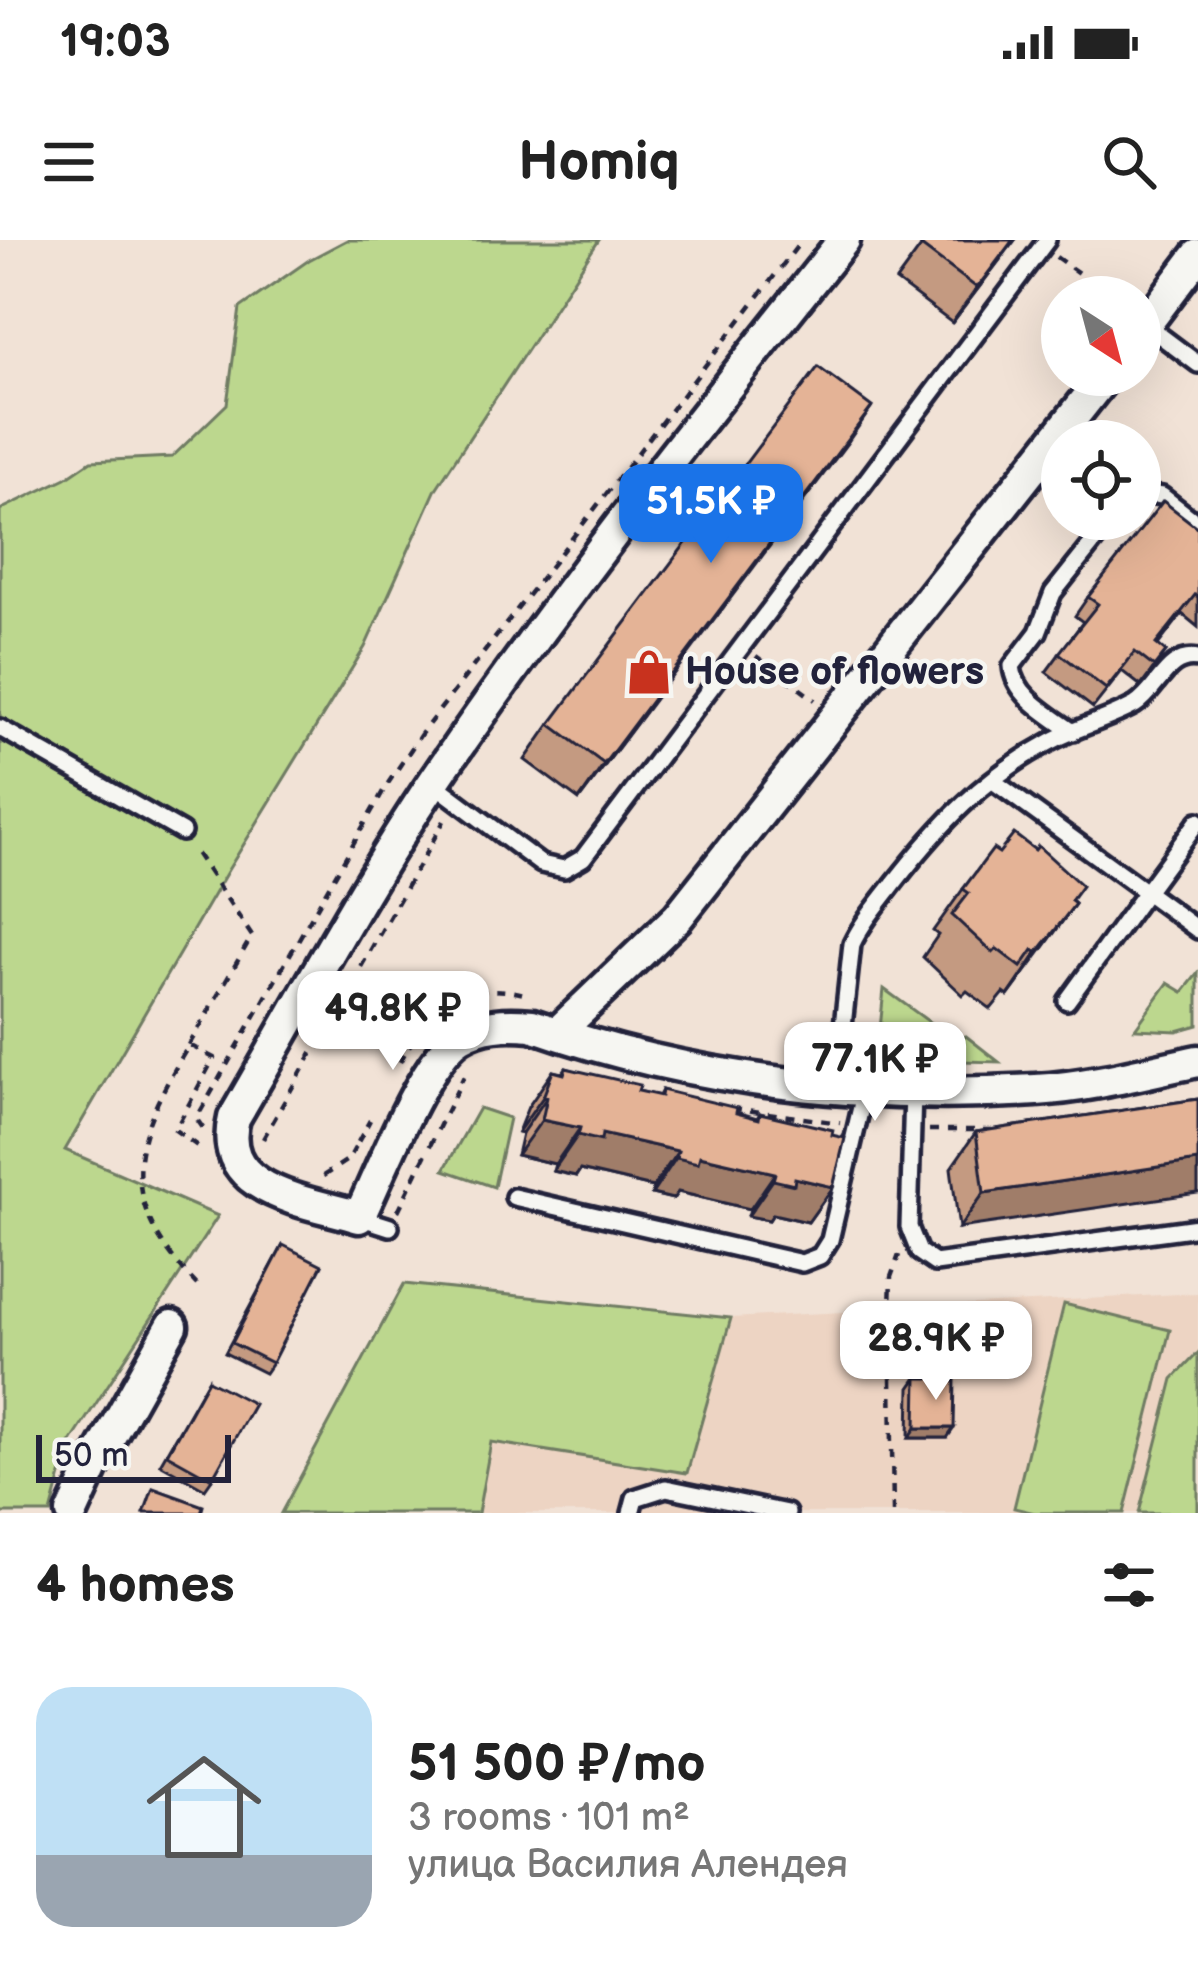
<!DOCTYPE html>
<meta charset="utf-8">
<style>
:root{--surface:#fff;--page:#f6f6f6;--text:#222;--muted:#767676;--accent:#1a73e8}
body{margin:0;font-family:"Balsamiq Sans",sans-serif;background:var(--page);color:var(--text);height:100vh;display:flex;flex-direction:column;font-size:45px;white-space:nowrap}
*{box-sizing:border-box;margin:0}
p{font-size:39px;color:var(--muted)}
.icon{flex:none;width:66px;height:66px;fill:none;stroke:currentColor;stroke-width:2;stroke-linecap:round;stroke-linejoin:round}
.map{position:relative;height:1273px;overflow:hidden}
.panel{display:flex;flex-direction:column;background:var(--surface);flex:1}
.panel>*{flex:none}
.needle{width:78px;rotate:144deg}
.controls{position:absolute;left:1041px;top:36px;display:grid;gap:24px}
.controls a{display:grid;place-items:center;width:120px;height:120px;border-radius:50%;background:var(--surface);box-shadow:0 12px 48px #0002;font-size:60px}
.scale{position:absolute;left:36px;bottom:30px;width:195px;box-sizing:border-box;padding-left:12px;border:6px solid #22223b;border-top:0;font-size:33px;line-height:42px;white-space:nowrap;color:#22223b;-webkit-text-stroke:9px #f6f6f2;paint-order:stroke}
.price{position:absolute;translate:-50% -102px;padding:0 27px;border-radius:24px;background:#fff;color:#222;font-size:39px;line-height:78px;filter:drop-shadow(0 3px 6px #0008)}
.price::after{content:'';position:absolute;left:50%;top:72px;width:36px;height:27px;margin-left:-18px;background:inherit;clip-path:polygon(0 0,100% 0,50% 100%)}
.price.selected{background:var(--accent);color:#fff}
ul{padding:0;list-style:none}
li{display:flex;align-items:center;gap:36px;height:300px;padding:0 36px}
li span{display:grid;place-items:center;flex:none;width:336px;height:240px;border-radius:36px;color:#555}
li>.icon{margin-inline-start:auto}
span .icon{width:144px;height:144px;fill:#fffc;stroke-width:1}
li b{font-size:51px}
h2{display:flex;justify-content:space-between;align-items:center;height:144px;padding:0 36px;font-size:51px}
.status{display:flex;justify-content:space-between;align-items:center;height:84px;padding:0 60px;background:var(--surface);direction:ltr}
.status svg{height:33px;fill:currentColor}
header{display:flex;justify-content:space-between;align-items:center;height:156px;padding:0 36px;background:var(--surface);font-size:54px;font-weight:700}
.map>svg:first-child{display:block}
.built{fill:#edd4c3}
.green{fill:#bcd78e;stroke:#6f7c64;stroke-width:3}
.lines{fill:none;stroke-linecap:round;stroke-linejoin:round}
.lane-casing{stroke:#22223b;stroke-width:24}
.street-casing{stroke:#22223b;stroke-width:39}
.path{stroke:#22223b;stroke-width:4.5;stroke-dasharray:9 9;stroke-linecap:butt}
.lane{stroke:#f6f6f2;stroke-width:15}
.street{stroke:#f6f6f2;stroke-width:30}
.wall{fill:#c49a81;stroke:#22223b;stroke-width:3}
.shaded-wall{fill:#a07d69;stroke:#22223b;stroke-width:3}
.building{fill:#e4b396;stroke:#22223b;stroke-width:3}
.labels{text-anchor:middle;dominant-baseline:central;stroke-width:9;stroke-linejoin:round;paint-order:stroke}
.poi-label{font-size:39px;font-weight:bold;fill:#22223b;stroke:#f6f6f2;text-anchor:start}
</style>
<div class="status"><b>19:03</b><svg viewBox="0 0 49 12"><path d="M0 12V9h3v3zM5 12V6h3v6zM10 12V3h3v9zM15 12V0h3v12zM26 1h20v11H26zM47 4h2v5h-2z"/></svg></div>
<header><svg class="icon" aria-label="menu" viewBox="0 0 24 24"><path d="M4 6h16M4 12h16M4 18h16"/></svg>Homiq<svg class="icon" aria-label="search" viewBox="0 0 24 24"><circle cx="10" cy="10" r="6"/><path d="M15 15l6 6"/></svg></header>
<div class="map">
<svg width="1198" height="1273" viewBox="0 0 1198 1273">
<rect width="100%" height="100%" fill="#f1e2d6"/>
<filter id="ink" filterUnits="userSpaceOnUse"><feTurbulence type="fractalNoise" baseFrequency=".00833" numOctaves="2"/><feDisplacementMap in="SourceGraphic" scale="24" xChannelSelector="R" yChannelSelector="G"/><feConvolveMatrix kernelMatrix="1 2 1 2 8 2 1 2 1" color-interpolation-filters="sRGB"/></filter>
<g filter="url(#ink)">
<path class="built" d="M1198,1053V1273H478L491,1202L687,1233L731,1078Z"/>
<path class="green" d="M347,0H599L436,249L365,407L228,630L65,910L218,976L69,1205L51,1273H0V270L66,238L91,221L172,217L227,164L240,68L309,20Z
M1198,733V785L1177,791L1135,789L1168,743L1183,752Z
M884,749L954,800L966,796L999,822L877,819Z
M479,868L509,878L494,947L444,930Z
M404,1044L731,1078L687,1233L491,1202L478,1273H281Z
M1064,1064L1170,1090L1124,1273H1035L1014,1268Z
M1198,1113V1273H1139L1173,1139Z"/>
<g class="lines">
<g class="lane-casing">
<path id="lane" d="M1146,85L1198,124
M1140,253L1162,256L1198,284
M0,488L182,592
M1073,492C1050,475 1014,456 1012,426L1038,392L1053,353L1112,279
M993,541L1146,652L1067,761
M433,543L541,624L564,629L583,618L1047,0
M1198,581L1146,652L1198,690
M836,850L852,704C863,681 879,663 894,643C940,584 983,538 1050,502C1077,487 1108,480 1135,465C1158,451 1167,413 1198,419
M913,852L909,987L919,1012L935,1023L1198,987
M514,957L802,1023L820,1016L830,1000L865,850
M359,977L390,987
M631,1273L635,1258L666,1248L787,1273"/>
</g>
<g class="street-casing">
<path id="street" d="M844,0C707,171 570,344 445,525C368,637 303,760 234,878C215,952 307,961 359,977C380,934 423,821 460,797C482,783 507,783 532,785C694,842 866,860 1036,850C1089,847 1146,832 1198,821
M1140,92L1198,15
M557,793L678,677L1106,135
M72,1273L94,1225L172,1086"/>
</g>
<path class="path" d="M1056,17L1112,57
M756,416L815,460
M189,805L252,696L192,607
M400,822C427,771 463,739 524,754
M732,868L840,883
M203,888L198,881L199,874L385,548L421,494L802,0
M929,890H996
M263,899L444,581
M358,902L370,880
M323,936L349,919L357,904
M398,971L464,836
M197,1045C112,957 131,901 189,805L214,818L175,890L203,910
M893,1273L890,1069L891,1037L899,1015"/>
<use href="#lane" class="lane"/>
<use href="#street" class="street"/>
</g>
<path class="wall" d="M926,0H1015L952,83L896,41Z
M872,167L579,560L525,520L550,484Z
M1198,288V387L1182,374L1158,405L1166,412L1141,446L1122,431L1093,468L1046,432L1083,382L1075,376L1088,357Z
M963,649L1072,661L1075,664L1008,756L1004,753L991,769L967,751L963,755L923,717L938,695L933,691Z
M566,828L638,851L659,856L662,850L757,878L760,873L832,895L833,947L808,982L773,974L769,980L748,976L750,969L678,952L673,959L652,954L653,947L580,930L576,936L553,931L555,924L517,915L522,893L518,892L528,867L553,831L562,833Z
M1198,859L959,988L951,928L976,892Z
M283,1005L272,1123L265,1133L225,1113Z
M917,1138L947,1198H909L910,1148Z
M208,1140L212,1239L205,1249L160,1224Z"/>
<path class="shaded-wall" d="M1013,0H1015L952,83L977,48Z
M872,167L847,203L579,560L604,524Z
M1075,664L1045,706L1008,756L1037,713Z
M543,857H547L522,893L518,892Z
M542,880L580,888L555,924L517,915Z
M602,894L678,911L653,947L580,930L576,936L553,931L578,895Z
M700,916L775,933L750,969L678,952L673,959L652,954L676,918Z
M1198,921V953L959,988L984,953Z
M795,938L833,947L808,982L773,974L769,980L748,976L773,940Z
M916,1188H954L947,1198H909Z"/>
<path class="building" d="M926,0H1013L977,48L921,6Z
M818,127L872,167L604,524L550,484Z
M1163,261L1198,288V357L1195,355L1156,404L1166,412L1154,427L1135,412L1106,449L1059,413L1098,364L1088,357Z
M1014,594L1035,610L1038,606L1082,646L1071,661L1075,664L1056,689L1037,713L1033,710L1021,727L997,709L993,713L952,675L969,653L963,649L993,609L999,613Z
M566,828L640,845L638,851L661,856L662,850L737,868L736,873L759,879L760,873L833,890L832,895L845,898L833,947L795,938L794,945L773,940L775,933L700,916L698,923L676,918L678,911L602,894L601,901L589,898L578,895L580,888L542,880L547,857H543L553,831L564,834Z
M1198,859V921L984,953L976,892Z
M283,1005L322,1025L272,1123L232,1103Z
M917,1138H955L954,1188H916Z
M208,1140L254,1164L212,1239L167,1214Z
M153,1248L203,1266L201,1273H144Z"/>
</g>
<defs>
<g id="shop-bare" transform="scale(3.6)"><path d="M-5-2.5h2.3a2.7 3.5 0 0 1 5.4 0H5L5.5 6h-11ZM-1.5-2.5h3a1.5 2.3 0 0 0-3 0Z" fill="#c8321e" stroke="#f6f6f2" stroke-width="2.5" paint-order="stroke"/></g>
</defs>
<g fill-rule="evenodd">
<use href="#shop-bare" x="649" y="432"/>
</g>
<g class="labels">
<g class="poi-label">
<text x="685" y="432">House of flowers</text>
</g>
</g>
</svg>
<div class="controls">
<a><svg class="needle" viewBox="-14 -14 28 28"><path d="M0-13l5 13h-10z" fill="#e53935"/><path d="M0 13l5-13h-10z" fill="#767676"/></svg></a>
<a><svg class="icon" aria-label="locate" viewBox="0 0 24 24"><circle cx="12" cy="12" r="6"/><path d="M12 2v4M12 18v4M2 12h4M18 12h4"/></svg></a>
</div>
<div class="scale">50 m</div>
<b class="price selected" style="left:711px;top:326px">51.5K ₽</b>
<b class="price" style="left:393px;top:833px">49.8K ₽</b>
<b class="price" style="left:875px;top:884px">77.1K ₽</b>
<b class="price" style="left:936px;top:1163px">28.9K ₽</b>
</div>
<section class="panel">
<h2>4 homes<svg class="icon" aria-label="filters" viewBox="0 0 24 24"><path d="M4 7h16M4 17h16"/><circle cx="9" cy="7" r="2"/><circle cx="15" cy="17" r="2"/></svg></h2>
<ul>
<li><span style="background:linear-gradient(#bfe0f5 70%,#9aa5b1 0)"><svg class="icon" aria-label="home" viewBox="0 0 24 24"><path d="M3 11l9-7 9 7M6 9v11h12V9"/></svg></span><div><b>51 500 ₽/mo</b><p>3 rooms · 101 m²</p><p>улица Василия Алендея</p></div></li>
</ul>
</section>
